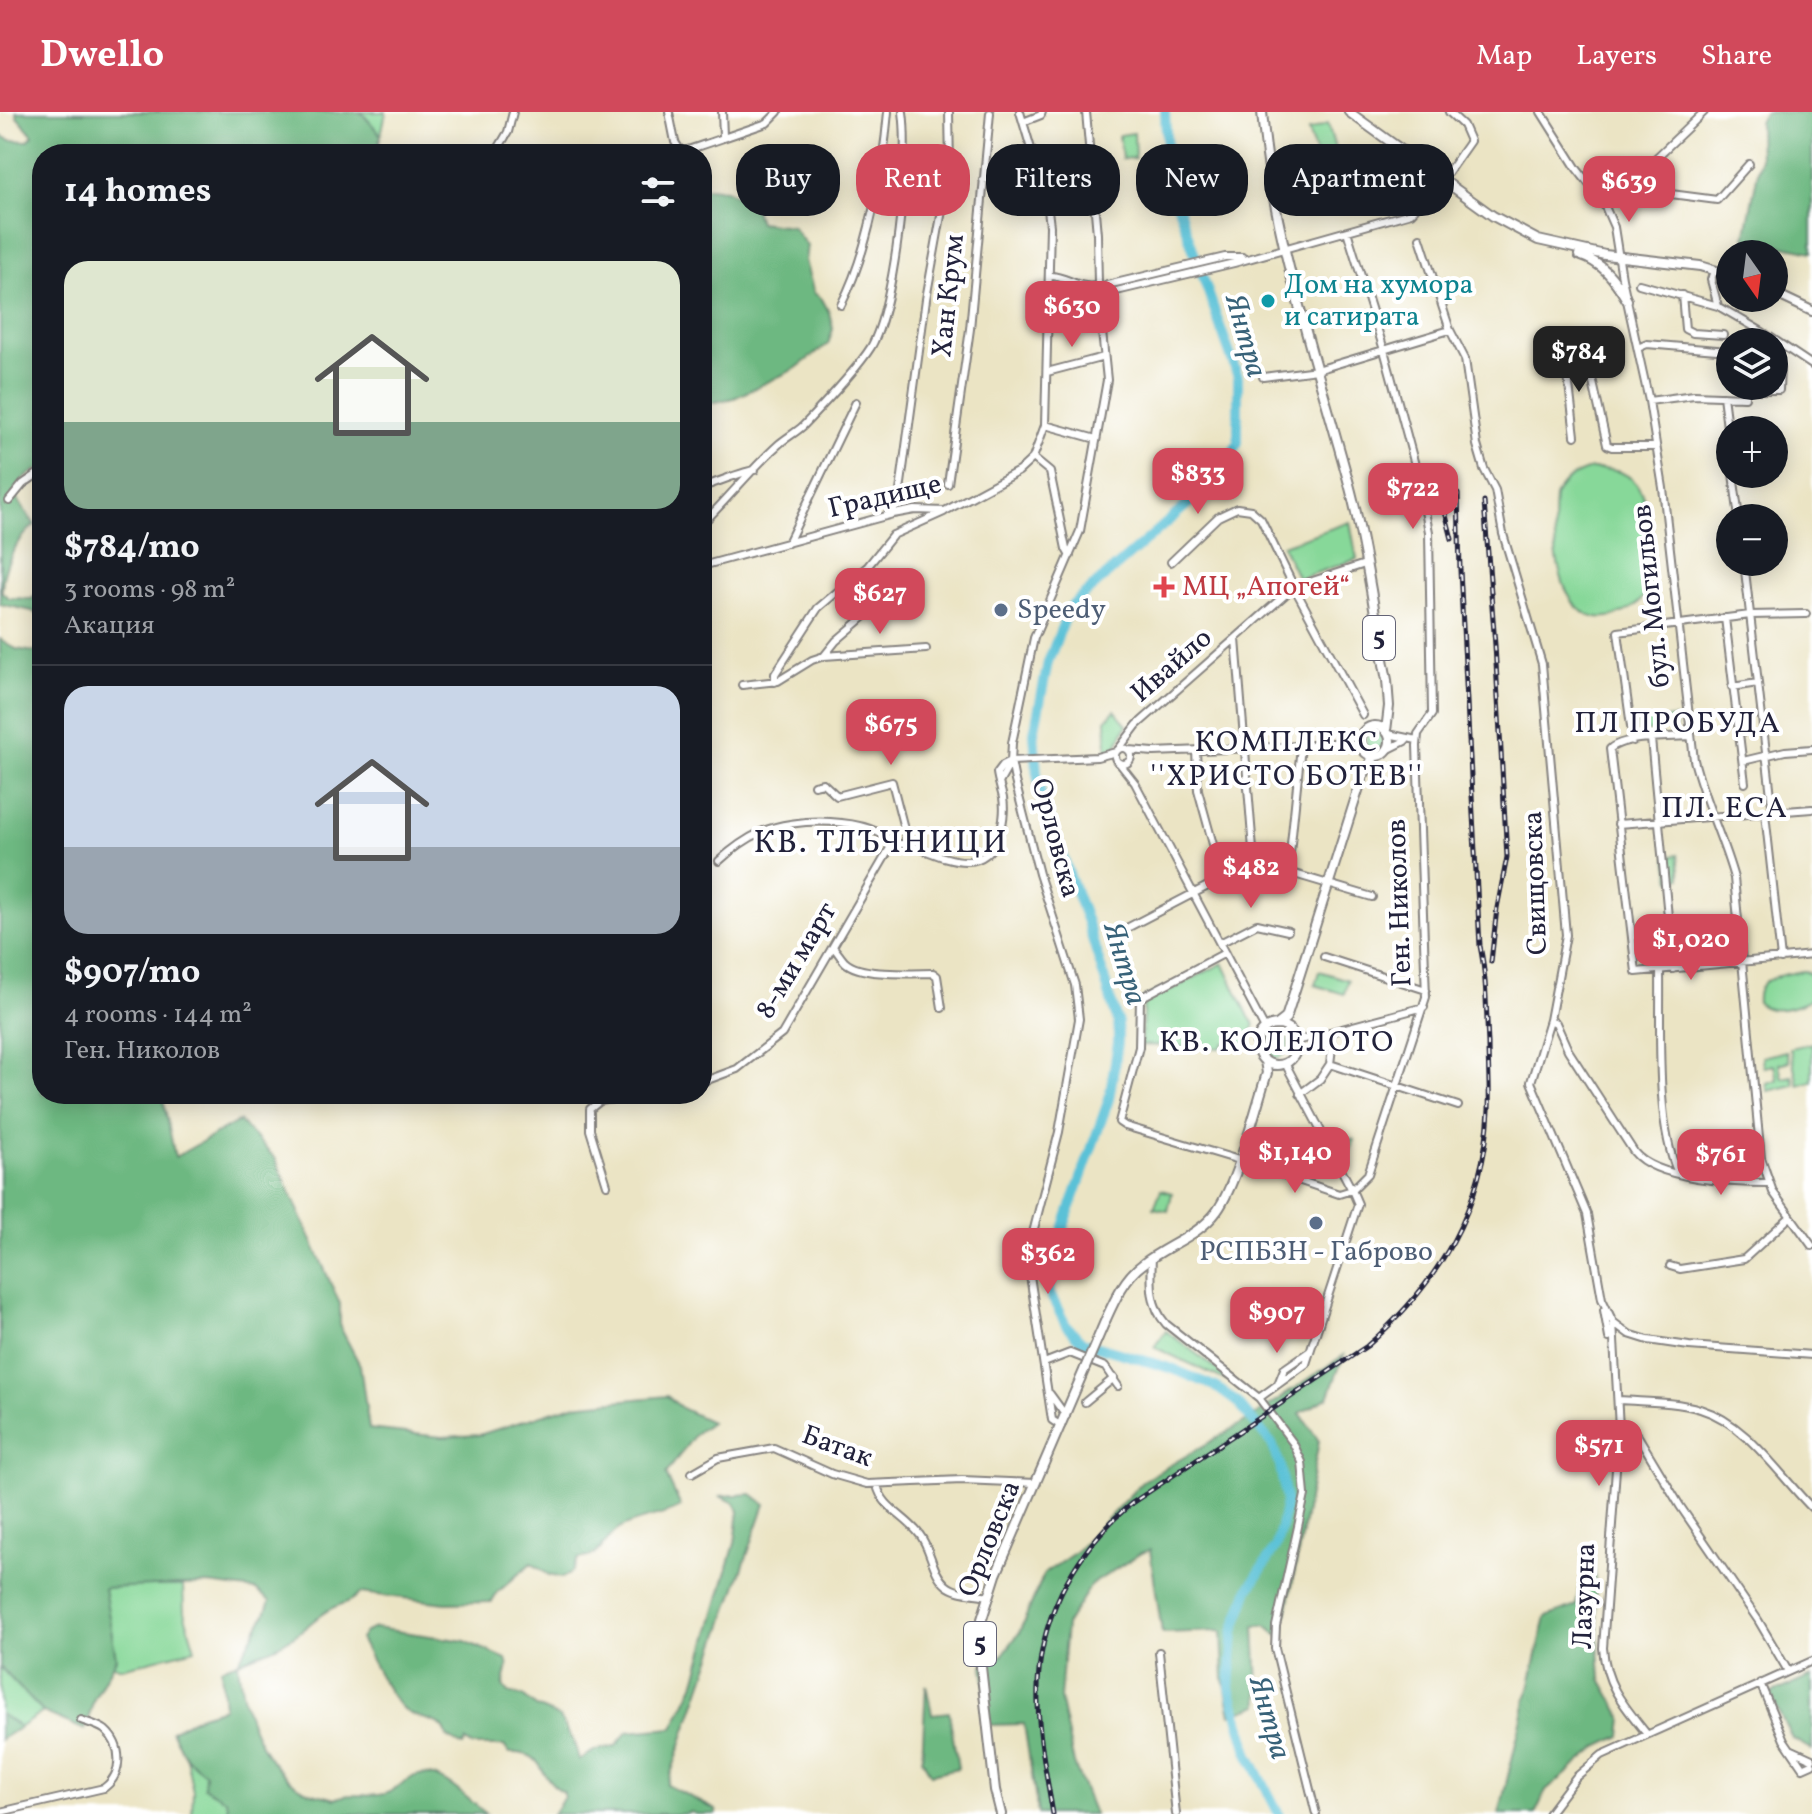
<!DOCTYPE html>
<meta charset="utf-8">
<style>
:root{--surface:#171b24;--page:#242831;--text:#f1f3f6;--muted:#9ea1a6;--line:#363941;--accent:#d1495b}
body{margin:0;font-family:Vollkorn,serif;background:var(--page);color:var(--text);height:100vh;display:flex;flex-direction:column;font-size:30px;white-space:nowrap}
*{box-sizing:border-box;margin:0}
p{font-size:26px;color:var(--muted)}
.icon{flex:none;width:44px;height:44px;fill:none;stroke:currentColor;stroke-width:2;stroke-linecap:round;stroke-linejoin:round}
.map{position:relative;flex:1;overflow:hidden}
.sheet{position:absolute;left:32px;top:32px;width:680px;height:960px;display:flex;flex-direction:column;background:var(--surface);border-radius:32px;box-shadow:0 4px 20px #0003}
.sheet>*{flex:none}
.top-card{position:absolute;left:736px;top:32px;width:760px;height:72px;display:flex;gap:16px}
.needle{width:52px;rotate:166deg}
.controls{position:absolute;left:1716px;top:128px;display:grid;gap:16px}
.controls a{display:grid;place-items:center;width:72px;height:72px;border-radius:50%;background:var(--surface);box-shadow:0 4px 20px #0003;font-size:40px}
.price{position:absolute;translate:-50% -68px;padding:0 18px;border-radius:16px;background:var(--accent);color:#fff;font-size:26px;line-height:52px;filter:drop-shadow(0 2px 4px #0008)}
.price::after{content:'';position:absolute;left:50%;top:48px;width:24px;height:18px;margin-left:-12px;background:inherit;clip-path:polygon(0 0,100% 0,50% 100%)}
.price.selected{background:#222;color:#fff}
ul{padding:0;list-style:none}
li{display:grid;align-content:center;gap:16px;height:424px;padding:0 32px}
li+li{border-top:2px solid var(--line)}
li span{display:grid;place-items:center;height:248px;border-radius:24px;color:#555}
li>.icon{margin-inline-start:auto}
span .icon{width:144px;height:144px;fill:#fffc;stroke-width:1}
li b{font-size:34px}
h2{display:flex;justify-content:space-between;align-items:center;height:96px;padding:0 32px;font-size:34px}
.pill{padding:0 28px;border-radius:32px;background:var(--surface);box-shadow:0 4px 20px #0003;font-size:28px;line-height:72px}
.pill.selected{background:var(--accent);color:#fff}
header{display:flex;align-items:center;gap:48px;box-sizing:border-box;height:112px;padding:0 40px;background:var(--accent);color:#fff}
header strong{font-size:38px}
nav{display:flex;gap:44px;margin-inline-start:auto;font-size:28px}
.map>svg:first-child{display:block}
.green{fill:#87d899;stroke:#547d6a;stroke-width:2}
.forest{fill:#6db881;stroke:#486d5e;stroke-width:2}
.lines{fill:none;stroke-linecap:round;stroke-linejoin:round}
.river{stroke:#5ac1d7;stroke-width:10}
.minor-casing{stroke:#868380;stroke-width:10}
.major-casing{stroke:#868380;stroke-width:12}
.minor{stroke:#fff;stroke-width:6}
.major{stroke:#fff;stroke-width:8}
.rail-casing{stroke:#22223b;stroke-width:5}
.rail{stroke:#fff;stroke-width:2;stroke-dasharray:6;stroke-linecap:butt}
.major-bridge-casing{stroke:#868380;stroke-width:12;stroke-linecap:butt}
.major-bridge{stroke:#fff;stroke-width:8}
.culture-dot{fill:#0f9aa8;stroke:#fff;stroke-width:3}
.health-dot{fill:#e0444e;stroke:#fff;stroke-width:3}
.service-dot{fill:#5c6f8a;stroke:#fff;stroke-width:3}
.labels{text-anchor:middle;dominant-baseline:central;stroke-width:8;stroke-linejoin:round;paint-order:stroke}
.shield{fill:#fff;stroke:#646476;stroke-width:2}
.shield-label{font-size:26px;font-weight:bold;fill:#22223b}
.culture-label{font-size:28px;fill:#0d838f;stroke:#fff;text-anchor:start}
.street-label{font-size:28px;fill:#22223b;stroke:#fff}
.health-label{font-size:28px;fill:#be3a42;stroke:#fff;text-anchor:start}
.service-label{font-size:28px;fill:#4e5e75;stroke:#fff;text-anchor:start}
.water-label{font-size:30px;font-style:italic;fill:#386279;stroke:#fff}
.neighbourhood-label{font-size:30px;letter-spacing:2px;fill:#22223b;stroke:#fff}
.quarter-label{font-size:32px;letter-spacing:2px;fill:#22223b;stroke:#fff}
</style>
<header>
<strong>Dwello</strong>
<nav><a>Map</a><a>Layers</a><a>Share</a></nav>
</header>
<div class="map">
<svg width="1812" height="1702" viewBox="0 0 1812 1702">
<rect width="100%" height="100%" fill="#fff"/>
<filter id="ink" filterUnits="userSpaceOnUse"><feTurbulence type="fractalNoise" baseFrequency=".0125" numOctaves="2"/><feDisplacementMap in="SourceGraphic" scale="16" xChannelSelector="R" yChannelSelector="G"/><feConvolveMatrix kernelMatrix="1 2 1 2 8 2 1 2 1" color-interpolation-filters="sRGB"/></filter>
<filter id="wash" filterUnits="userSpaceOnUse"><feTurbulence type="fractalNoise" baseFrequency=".006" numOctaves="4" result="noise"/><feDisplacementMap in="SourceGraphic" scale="32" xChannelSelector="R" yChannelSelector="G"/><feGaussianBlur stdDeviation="1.8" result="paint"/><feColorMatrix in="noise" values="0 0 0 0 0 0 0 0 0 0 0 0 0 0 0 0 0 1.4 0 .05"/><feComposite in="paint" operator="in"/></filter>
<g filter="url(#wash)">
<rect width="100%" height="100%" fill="#ebe4c4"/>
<path class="green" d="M361,0H386L381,23Z
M1328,12L1337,44L1334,45L1338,61L1329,63L1324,48L1318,49L1308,19Z
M1134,21L1135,46L1122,47L1119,23Z
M1216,69L1224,86L1221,92L1216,93C1210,86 1208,80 1208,70Z
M1591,357C1605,357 1620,357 1632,367C1653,385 1660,462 1644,484C1636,496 1622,503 1608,505C1554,512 1552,420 1555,385C1563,369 1573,362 1591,357Z
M1350,410L1357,447L1298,467L1282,433Z
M1115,598L1127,613L1116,634L1107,638L1106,608Z
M1675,606L1676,616L1639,620L1637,609Z
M1366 629a9 9 0 1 1 18 0a9 9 0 1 1-18 0Z
M1678,743L1681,766L1671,768L1667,745Z
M1223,851L1249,905L1255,913L1246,931H1224L1222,936L1141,933L1144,886L1157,879L1161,883Z
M1319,859L1348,868L1344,882L1315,873Z
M1804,859L1812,863V887C1796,895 1772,904 1758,891C1755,863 1782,863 1804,859Z
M1262 933a13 13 0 1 1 26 0a13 13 0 1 1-26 0Z
M1812,931V969L1798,973L1790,936Z
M1786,939L1789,949L1779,952L1782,966L1792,964L1794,973L1768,979L1766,971L1777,968L1774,953L1763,955L1762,945Z
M1329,1020L1354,1028L1348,1046L1337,1042Z
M1161,1078L1172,1081L1168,1099L1154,1096Z
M1166,1219L1226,1264L1225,1268L1154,1235Z
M115,1474H183L184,1500L195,1537L122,1556L113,1553L116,1546L103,1476Z
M0,1555L43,1600L20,1615L0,1602Z
M186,1646L205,1661C204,1672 216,1684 226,1687L229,1692L228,1702H192L193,1679Z"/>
<path class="forest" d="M16,0H361L381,23L376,42H42V355L24,366L13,381L35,413C17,427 1,456 2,480L9,486L32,487L42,476L40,504L32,499L0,492V23L9,28L28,29L33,23L17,5Z
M1765,0H1812V140L1745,126L1760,49L1759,10Z
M709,76L726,78L753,92L759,110L792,114L807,134L805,149L814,181L822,187L829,200L833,217L828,232L795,257L734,286L702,293V77Z
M0,527L16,537L42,541V982H162L175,1045L239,1009L275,1046L340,1192V1215L360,1253L369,1317L442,1325L479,1323L573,1293L667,1284L683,1297L711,1310L696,1321L666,1362L681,1395C662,1406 639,1405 619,1417C602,1429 604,1444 578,1447L573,1459L562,1466L549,1463L531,1451L498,1480L492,1490L446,1491L360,1481C351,1492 339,1491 327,1499C314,1507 304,1518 291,1526C274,1537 256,1542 238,1550C242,1598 260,1654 305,1678C313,1682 326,1684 335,1687C350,1680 362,1685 378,1683C393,1682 399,1672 411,1666C436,1651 467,1688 487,1702H228L226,1688L204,1675L205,1661L186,1646L171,1619L201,1603L224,1596L221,1556L238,1550L264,1504L270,1489L256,1478L208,1472L104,1476L116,1546L94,1587L85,1618L43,1600L0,1555Z
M1344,1243L1328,1286L1300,1301L1319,1329L1287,1501L1279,1524L1266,1513L1255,1514L1259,1593L1231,1603L1224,1567L1222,1519L1162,1521L1150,1438L1141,1441L1091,1473L1066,1513L1060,1586L1074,1652L1094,1702H1038L1024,1612L990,1613L983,1553L1001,1545L1019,1521L1044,1462L1077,1439L1143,1369L1251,1306Z
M752,1382L765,1392L667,1673L716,1698L717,1702H695L692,1700L683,1702H553L564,1685V1680C535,1666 549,1639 509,1641L504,1634H473L466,1629L463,1634L447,1625C445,1606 421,1609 407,1600C392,1591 369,1544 360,1527L365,1520L375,1516L465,1529L506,1547L508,1554L503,1574L509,1581L523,1584L536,1595L559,1605L574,1630L579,1648L596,1638L615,1635L627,1620L673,1616L694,1573L735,1431L739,1399L733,1390L720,1384Z
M1593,1439L1601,1567L1623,1606L1621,1624L1598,1635L1546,1679L1535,1702H1499L1546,1505L1576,1494L1585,1441Z
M1812,1564V1638L1792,1626L1770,1582Z
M926,1573L932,1602L949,1600L958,1656L931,1662L922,1647Z
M0,1602L20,1615L0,1628Z"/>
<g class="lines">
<path class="river" d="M1165,0L1168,66L1238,265V331L1220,364L1069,496L1048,550L1034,621L1037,661L1042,688L1087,810L1118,911V931L1109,987L1053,1145L1049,1180L1066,1213L1082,1230L1173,1257L1216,1275L1238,1291L1272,1332L1280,1353L1286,1389L1281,1415L1276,1434L1249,1477L1234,1519L1230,1576L1249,1643L1279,1702"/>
</g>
</g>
<g filter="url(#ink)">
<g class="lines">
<g class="minor-casing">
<path id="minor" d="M669,0L675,30L680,38L685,39L767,11L778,0
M722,0L723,24
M1086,0L1097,122L1098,172
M1541,0L1577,57L1603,90L1614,115L1622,166L1649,289L1663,376L1694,648C1704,689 1723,726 1734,766L1761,1046L1773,1080L1812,1134
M1023,10L1041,3L1042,0
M495,42L508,20L513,0
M983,68L1039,59
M1630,69L1671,82L1717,88L1749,52
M1603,90L1615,78L1636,65L1704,0
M1420,126L1450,218L1465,247L1477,333L1484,357L1495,378L1503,422L1542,552L1566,823L1550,908L1531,970L1587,1102L1602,1187L1613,1210L1629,1222L1648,1228L1689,1234L1812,1243
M1714,158L1711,168L1718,194L1761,219L1812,253
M1050,164C1067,164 1078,177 1095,174
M1639,172L1718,194
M1107,173L1225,145H1242
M1092,175L1104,182L1234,151L1411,101L1444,66L1470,29L1463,13L1449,0
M1682,183L1685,217L1693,221L1723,223
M841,193C868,141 883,59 888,0
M1584,230L1607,333L1612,335H1656
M1570,235L1565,238L1575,324
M1638,236L1647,232L1728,239
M1047,260L1104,245
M1263,265L1317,258L1450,218
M1759,278H1779L1780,255L1774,251
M1723,284L1730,339
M1649,289L1694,283L1745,285V274
M1045,313L1096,327
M1033,346L1050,360L1066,437L1070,444
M1733,362L1739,406
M948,372L970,217L990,1
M702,375C714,372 746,358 755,358
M9,389L23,372L42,359
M893,402L900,379L926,187L950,54L949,0
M702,412C728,387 751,357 779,332C786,326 795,321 803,314C823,293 856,259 871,235C895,194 910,48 903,0
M788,431L856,290
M1171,450L1218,405L1237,396L1251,398L1261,407L1294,475L1363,603
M1744,450L1773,701
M702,454L893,402L915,398L945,399L1019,359L1033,346L1045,313L1050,114L1047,90L1020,0
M1725,506L1745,671
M1236,527L1254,750
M824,544L836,529L898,476
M775,570V562L818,496L868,454L893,423L944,400
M742,573L778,569L812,548L824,544L926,537
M1732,575L1758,571
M1388,622L1417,628
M1691,624C1672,625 1623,624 1610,637L1636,860L1812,843
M1651,627L1673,857
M1633,629L1618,520L1750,503L1806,502
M1347,631L1361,636
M1115 644a8 8 0 1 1 16 0a8 8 0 1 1-16 0Z
M1118,638L1137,613L1294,475L1365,452
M1129,638L1154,640L1301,634L1343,630L1361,622
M1387,638L1405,629
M1196,639L1198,678L1222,765
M1743,649L1785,639L1812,637
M1120,652L1135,671L1265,917
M999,671L1011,650
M814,673L823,671L837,684L892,670L908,732
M1765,701L1781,847
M1618,712L1812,697
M719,749C731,738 746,727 761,720C794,705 868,704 895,732
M1288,761L1301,634
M1123,818L1254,750L1372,785
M1220,831L1257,812L1288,819
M833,835C837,839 841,846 845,850C861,865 913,861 933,861L937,864L942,896
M1225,841L1140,886L1139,935L1119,1010L1125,1014L1239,1048L1339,1082L1352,1078L1285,951
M1324,845L1426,878
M1660,858C1661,914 1655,1011 1678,1061
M1550,908L1556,911L1568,938L1634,1040C1656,1068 1735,1071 1768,1071
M1297,929L1424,895
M1330,952L1332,936L1330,920
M702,970L737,957L782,922L890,736L895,732H908C926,738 949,750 968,749C997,748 1007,709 1003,686C1001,677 998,669 997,661L1003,653L1011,649L1097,645L1116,640
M1300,982L1320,967L1330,952L1458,994
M607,1073L590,1018V997L600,989L647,982
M1152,1145C1151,1169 1149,1193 1166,1212L1259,1286L1293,1331L1302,1350L1305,1383L1276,1514L1275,1536L1316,1702
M1670,1154L1680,1157L1744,1147L1790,1105
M1604,1198L1609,1226
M1613,1210L1619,1316L1603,1536C1606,1574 1623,1592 1646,1621
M1044,1251L1070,1241L1105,1255L1118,1274
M1278,1272L1284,1257L1310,1239
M1050,1282L1066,1304
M1259,1286L1306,1252L1358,1092L1352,1078L1368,1062L1426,885L1417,634L1418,622L1432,602L1429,420L1419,368L1384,238L1347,119
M1619,1288C1645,1290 1674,1289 1700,1297C1747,1311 1779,1363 1812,1396
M1085,1290L1114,1266
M1061,1314L1052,1308L1029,1157V1136L1059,1020L1079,907L1075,873L1039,762L1015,669L1011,649L1012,631L1034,526L1080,419L1107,268L1098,181
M1619,1316L1630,1318L1638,1324L1680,1394L1758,1508L1788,1559
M692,1361L718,1346L774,1336L832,1362L867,1372L962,1368L1036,1371
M877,1373C882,1396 906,1404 920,1423C931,1437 932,1461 946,1473C956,1482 975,1481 988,1484
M1159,1540L1176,1702
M1760,1571L1784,1628L1803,1656L1812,1652
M1790,1637L1812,1647
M0,1700L104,1676C123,1662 123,1634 105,1618C98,1613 89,1611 81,1608
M1548,1702L1576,1665L1602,1643L1812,1549"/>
</g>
<g class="major-casing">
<path id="major" d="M1262,0C1273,128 1316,249 1349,372C1366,434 1374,504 1387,568L1389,594L1386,619
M1349,0L1493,104L1538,128L1605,143L1700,154L1730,163
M1579,143C1603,151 1614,166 1627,188
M1774,181L1812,199
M1360 629a15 15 0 1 1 30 0a15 15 0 1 1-30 0Z
M1277,913L1286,906L1362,666L1371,649L1376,644
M1257 933a20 20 0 1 1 40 0a20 20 0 1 1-40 0Z
M1106,1207C1115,1187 1125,1165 1143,1152C1167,1133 1199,1124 1217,1099C1238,1069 1255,998 1267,961L1265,949
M1001,1702L995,1678L981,1555L982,1507L996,1463L1085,1256"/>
</g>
<use href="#minor" class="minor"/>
<use href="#major" class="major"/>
<g class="rail-casing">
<path id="rail" d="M1439,376L1452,427
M1484,390L1495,533L1507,745L1497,796L1491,850
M1053,1702C1047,1665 1039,1629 1038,1591C1035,1512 1072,1441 1132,1391L1367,1234C1439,1171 1484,1096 1489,998C1490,976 1488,953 1488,931C1486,899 1487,866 1480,834L1460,458L1458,382"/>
</g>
<use href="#rail" class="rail"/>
<g class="major-bridge-casing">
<path id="major-bridge" d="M1085,1256L1106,1207"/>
</g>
<use href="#major-bridge" class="major-bridge"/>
</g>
</g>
<circle class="culture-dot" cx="1268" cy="189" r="8"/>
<path class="health-dot" d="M1160 463h8v8h8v8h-8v8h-8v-8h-8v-8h8z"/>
<g class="service-dot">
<circle cx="1001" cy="498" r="8"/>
<circle cx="1316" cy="1111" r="8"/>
</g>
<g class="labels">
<g class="shield">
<rect x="1363" y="504" width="32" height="44" rx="6"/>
<rect x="964" y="1510" width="32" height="44" rx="6"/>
</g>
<g class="shield-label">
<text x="1379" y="526">5</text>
<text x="980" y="1532">5</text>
</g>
<g class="culture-label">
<text x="1284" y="173">Дом на хумора<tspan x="1284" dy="32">и сатирата</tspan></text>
</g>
<g class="street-label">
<text transform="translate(949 184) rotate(-84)">Хан Крум</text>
<text transform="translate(885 385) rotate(-13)">Градище</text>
<text transform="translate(1652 484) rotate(-96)">бул. Могильов</text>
<text transform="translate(1172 554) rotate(-41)">Ивайло</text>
<text transform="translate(1055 726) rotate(75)">Орловска</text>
<text transform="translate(1536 771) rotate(-92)">Свищовска</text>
<text transform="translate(1400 791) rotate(-92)">Ген. Николов</text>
<text transform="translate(797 849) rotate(-59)">8-ми март</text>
<text transform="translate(837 1335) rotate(20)">Батак</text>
<text transform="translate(990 1427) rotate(-68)">Орловска</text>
<text transform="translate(1585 1484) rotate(-88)">Лазурна</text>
</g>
<g class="health-label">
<text x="1182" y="475">МЦ „Апогей“</text>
</g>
<g class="service-label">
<text x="1017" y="498">Speedy</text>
<text x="1316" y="1140" text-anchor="middle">РСПБЗН - Габрово</text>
</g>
<g class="water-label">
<text transform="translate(1245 224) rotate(74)">Янтра</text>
<text transform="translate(1124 852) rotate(73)">Янтра</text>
<text transform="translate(1269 1606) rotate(74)">Янтра</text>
</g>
<g class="neighbourhood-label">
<text x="1678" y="612">ПЛ ПРОБУДА</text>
<text x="1287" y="631">КОМПЛЕКС<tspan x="1287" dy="34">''ХРИСТО БОТЕВ''</tspan></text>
<text x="1725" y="697">ПЛ. ЕСА</text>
<text x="1277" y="931">КВ. КОЛЕЛОТО</text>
</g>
<g class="quarter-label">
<text x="881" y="732">КВ. ТЛЪЧНИЦИ</text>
</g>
</g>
</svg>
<div class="controls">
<a><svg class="needle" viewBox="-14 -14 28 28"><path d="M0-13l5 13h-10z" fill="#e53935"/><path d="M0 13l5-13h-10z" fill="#9ea1a6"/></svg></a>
<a><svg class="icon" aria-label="layers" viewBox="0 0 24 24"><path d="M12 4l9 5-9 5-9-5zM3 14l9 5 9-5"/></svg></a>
<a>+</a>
<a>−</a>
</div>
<b class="price" style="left:1629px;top:112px">$639</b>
<b class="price" style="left:1072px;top:237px">$630</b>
<b class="price selected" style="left:1579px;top:282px">$784</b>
<b class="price" style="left:1198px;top:404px">$833</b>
<b class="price" style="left:1413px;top:419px">$722</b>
<b class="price" style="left:880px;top:524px">$627</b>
<b class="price" style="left:891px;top:655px">$675</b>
<b class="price" style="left:1251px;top:798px">$482</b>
<b class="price" style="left:1691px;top:870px">$1,020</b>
<b class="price" style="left:1295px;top:1083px">$1,140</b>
<b class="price" style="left:1721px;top:1085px">$761</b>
<b class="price" style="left:1048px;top:1184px">$362</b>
<b class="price" style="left:1277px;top:1243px">$907</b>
<b class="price" style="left:1599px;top:1376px">$571</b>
<div class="top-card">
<a class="pill">Buy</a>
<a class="pill selected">Rent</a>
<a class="pill">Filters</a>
<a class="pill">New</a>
<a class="pill">Apartment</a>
</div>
<section class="sheet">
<h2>14 homes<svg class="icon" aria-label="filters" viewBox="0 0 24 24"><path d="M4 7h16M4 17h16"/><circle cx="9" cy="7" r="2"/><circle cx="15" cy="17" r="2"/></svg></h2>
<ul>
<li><span style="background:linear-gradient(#dfe7d0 65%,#7fa58c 0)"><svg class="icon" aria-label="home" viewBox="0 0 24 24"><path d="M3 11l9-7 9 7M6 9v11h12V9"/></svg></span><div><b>$784/mo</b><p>3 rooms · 98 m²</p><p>Акация</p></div></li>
<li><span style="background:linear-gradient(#c9d6e8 65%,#9aa5b1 0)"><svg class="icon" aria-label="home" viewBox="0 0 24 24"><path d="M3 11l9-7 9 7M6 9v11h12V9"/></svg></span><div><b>$907/mo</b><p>4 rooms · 144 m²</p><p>Ген. Николов</p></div></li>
</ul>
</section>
</div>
